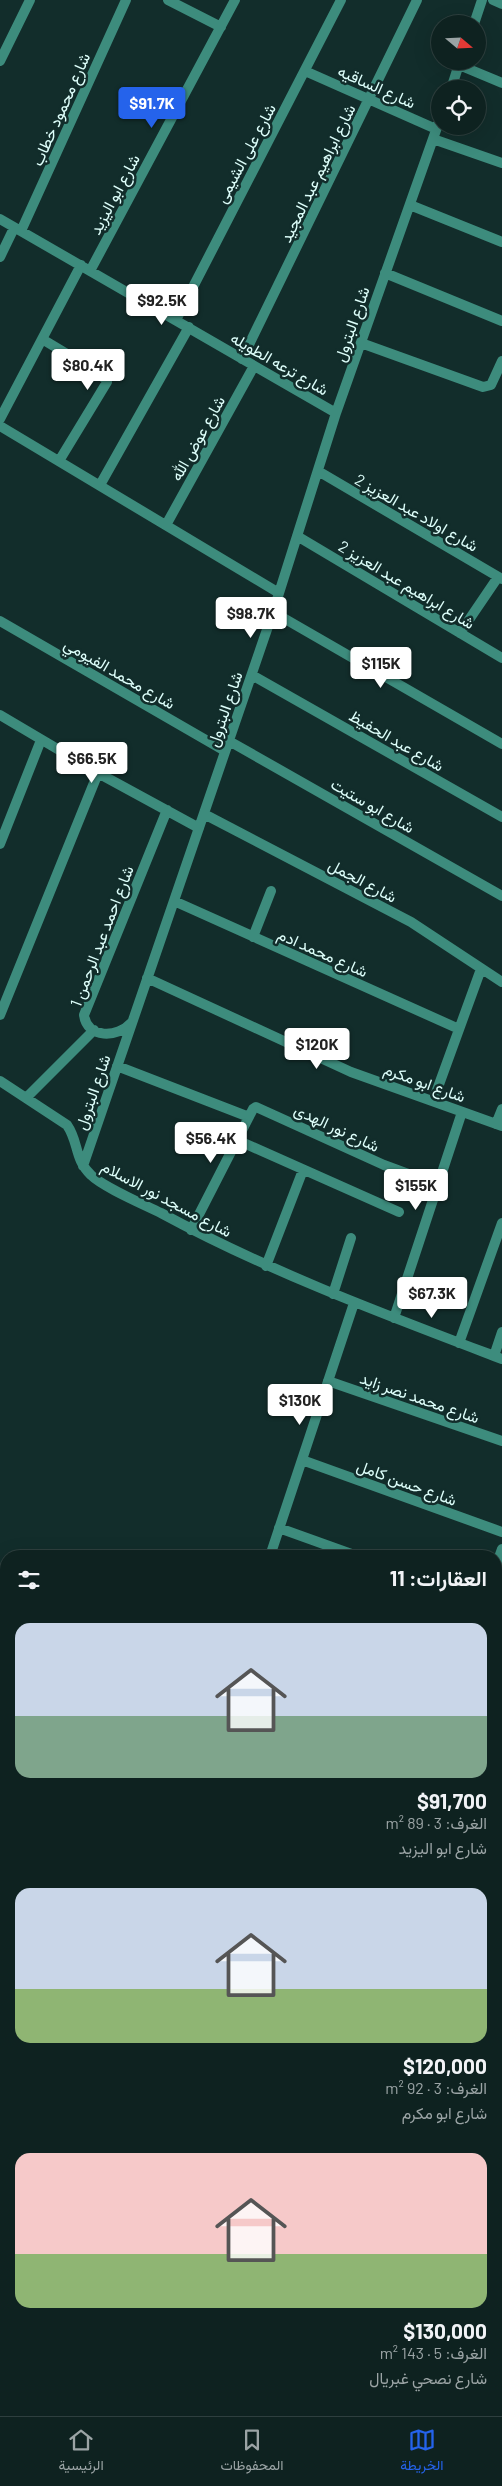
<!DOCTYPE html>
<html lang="ar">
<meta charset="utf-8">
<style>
:root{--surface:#0e2220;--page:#172a29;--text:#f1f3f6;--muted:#9ba4a5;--line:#2e3f3e;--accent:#2563eb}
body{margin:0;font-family:Barlow,Vazirmatn,sans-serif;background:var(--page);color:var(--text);direction:rtl;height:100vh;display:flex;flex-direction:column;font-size:19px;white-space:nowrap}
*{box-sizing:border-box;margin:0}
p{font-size:16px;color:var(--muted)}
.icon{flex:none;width:28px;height:28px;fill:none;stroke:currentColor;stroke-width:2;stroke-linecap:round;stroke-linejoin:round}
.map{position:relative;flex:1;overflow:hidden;direction:ltr}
.drawer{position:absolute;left:0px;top:1550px;width:502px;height:866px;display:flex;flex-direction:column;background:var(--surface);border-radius:20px 20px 0 0;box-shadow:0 5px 20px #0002,0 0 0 1px var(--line);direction:rtl}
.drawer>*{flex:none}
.needle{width:32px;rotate:109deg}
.tools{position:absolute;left:431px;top:15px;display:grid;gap:10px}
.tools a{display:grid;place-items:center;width:55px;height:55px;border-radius:50%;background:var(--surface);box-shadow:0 5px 20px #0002,0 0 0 1px var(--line);font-size:25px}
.price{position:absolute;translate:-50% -42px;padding:0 11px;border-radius:5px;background:#fff;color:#222;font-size:16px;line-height:32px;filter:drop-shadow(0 1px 2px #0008)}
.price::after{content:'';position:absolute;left:50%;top:30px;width:15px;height:11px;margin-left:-8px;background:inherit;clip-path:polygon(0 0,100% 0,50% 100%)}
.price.current{background:var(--accent);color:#fff}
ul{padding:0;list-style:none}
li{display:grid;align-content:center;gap:10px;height:265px;padding:0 15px}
li span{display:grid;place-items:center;height:155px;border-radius:15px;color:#555}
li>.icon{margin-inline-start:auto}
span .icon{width:90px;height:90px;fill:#fffc;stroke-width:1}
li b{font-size:21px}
h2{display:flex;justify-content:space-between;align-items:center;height:60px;padding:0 15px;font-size:21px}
.tab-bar{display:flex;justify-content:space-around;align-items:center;height:70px;border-top:1px solid var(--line);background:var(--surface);font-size:14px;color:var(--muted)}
.tab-bar a{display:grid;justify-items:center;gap:2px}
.tab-bar .current{color:var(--accent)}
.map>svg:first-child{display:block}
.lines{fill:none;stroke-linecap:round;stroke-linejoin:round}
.street{stroke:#3d8c7d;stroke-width:10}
.secondary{stroke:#75ffe2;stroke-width:10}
.labels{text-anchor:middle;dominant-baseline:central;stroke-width:5;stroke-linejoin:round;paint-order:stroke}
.street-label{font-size:16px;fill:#defffb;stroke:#122d2b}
</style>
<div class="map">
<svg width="502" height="2416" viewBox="0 0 502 2416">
<rect width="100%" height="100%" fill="#122d2b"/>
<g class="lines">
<path class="street" d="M168,0L221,27
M493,0L502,4
M474,24L482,0
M0,61L30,0
M459,65L502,83
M305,71L436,129
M451,89L460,61
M433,139L502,163
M410,205L502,242
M0,219L336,413
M21,231L126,0
M0,257L14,228
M90,271L235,0
M385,273L502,321
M176,320L341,0
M42,339L102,375L107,382L59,461
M361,343L483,387L491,385L502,361
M242,359L417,0
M0,419L81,265
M0,426L279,593
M318,471L502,579
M100,485L189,327
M166,525L254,366
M297,536L502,658
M273,612L502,744
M0,621L225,751
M460,633L498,577
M252,675L502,817
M0,715L98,773L199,828
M229,741L502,896
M204,814L411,922L502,982
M0,844L41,740
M174,901L459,1029
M253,937L271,891
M147,978L351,1072L502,1126
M0,1015L98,773
M131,1023C118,1038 87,1039 84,1015L167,810
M117,1066L249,1117
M0,1081L67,1125C79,1142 74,1159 91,1175C103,1187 143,1204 161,1213C270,1272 386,1315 502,1359
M26,1098L94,1030
M433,1101L481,969
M496,1124L502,1109
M237,1140L399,1212
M83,1166L273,612L336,413L440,119
M191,1230L253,1109L256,1107L384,1165L438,1185
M266,1266L303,1170
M333,1294L351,1238
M394,1318L462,1112
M459,1343L502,1223
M494,1356L502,1332
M328,1381L502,1441
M302,1460L502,1532
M279,1528L357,1556
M270,1556L354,1303
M496,1566L502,1549
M496,1607L502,1609
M496,1656L502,1658
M0,1890L6,1883
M0,2071L6,2073
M0,2093L6,2087
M0,2232L6,2231
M0,2307L6,2298"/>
<path class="secondary" d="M0,1814L6,1817
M0,1874L6,1878
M148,2410L153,2416
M233,2410L240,2416
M316,2410L324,2416
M414,2410L432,2416"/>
</g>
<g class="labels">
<g class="street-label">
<text transform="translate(377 86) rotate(24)">شارع الساقيه</text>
<text transform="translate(60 109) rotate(-66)">شارع محمود خطاب</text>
<text transform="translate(245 153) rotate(-62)">شارع على الشيمى</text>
<text transform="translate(317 173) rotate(-64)">شارع ابراهيم عبد المجيد</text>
<text transform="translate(114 194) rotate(-62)">شارع ابو اليزيد</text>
<text transform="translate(351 324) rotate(-71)">شارع البترول</text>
<text transform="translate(280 363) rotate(30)">شارع ترعه الطويله</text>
<text transform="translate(197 438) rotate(-61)">شارع عوض الله</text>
<text transform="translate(417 512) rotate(30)">شارع اولاد عبد العزيز 2</text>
<text transform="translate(407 584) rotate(31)">شارع ابراهيم عبد العزيز 2</text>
<text transform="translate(120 673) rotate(30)">شارع محمد الفيومي</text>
<text transform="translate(224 709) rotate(-71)">شارع البترول</text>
<text transform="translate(397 740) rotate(30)">شارع عبد الحفيظ</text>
<text transform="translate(373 805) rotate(30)">شارع ابو ستيت</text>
<text transform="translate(363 880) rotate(28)">شارع الجمل</text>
<text transform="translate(101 936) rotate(-69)">شارع احمد عبد الرحمن 1</text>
<text transform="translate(323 952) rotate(24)">شارع محمد ادم</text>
<text transform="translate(425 1082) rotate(20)">شارع ابو مكرم</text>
<text transform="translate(92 1092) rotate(-71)">شارع البترول</text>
<text transform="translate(337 1127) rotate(25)">شارع نور الهدى</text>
<text transform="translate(167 1198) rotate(28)">شارع مسجد نور الاسلام</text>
<text transform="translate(420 1397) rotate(19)">شارع محمد نصر زايد</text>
<text transform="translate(407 1482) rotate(20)">شارع حسن كامل</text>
</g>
</g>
</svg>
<div class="tools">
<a><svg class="needle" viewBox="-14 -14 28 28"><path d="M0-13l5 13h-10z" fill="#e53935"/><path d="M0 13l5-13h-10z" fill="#9ba4a5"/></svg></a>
<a><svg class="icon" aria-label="locate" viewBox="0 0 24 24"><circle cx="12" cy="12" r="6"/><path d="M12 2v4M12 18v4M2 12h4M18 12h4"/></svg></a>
</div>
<b class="price current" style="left:152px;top:129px">$91.7K</b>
<b class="price" style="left:162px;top:326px">$92.5K</b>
<b class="price" style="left:88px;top:391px">$80.4K</b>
<b class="price" style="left:251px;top:639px">$98.7K</b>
<b class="price" style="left:381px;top:689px">$115K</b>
<b class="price" style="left:92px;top:784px">$66.5K</b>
<b class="price" style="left:317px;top:1070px">$120K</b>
<b class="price" style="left:211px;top:1164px">$56.4K</b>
<b class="price" style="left:416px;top:1211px">$155K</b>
<b class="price" style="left:432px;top:1319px">$67.3K</b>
<b class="price" style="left:300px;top:1426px">$130K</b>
<section class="drawer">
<h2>العقارات: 11<svg class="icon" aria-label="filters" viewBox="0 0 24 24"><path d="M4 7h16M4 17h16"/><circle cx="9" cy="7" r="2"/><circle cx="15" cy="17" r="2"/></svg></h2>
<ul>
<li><span style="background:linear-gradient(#c9d6e8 60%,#7fa58c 0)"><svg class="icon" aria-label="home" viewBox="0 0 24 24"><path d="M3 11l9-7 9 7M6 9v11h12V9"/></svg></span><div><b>$91,700</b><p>الغرف: 3 · 89 m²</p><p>شارع ابو اليزيد</p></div></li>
<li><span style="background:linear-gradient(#c9d6e8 65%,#8fb573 0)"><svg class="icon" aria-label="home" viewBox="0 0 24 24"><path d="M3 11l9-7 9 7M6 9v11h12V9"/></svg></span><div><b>$120,000</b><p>الغرف: 3 · 92 m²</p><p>شارع ابو مكرم</p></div></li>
<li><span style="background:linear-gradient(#f6c9c9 65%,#8fb573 0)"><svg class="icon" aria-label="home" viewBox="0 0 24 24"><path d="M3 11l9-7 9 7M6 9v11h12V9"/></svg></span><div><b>$130,000</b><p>الغرف: 5 · 143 m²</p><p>شارع نصحي غبريال</p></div></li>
</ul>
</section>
</div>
<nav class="tab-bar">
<a class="current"><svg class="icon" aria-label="map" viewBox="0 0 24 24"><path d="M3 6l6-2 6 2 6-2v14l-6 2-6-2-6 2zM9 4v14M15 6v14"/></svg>الخريطة</a>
<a><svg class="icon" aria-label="saved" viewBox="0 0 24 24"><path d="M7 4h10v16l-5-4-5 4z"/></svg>المحفوظات</a>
<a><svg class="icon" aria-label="home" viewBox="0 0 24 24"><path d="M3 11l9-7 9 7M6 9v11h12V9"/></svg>الرئيسية</a>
</nav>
